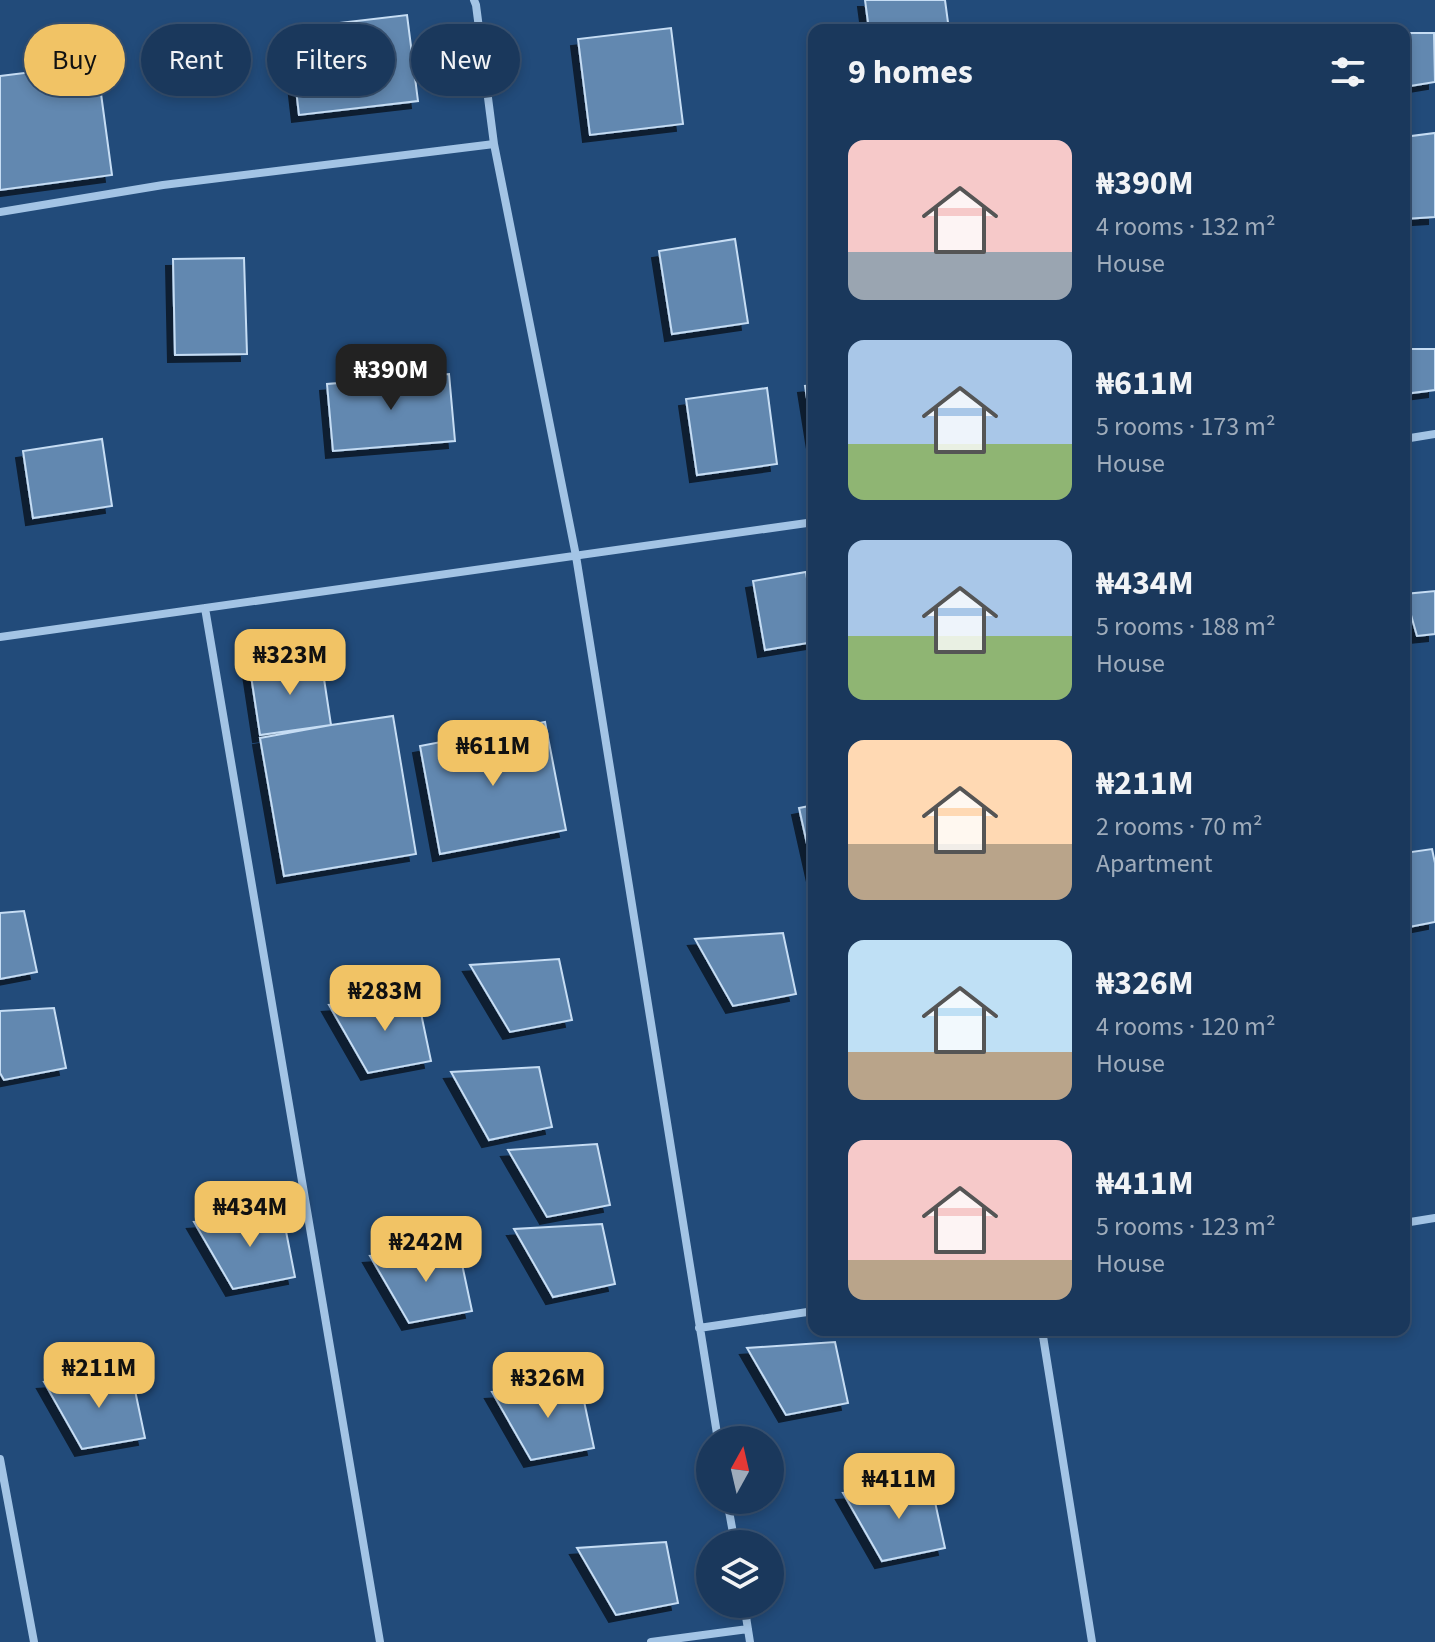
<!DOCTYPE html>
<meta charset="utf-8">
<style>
:root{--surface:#1a385c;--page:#274365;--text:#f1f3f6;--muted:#9facbb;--line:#385272;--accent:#f1c365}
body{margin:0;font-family:"Source Sans 3",sans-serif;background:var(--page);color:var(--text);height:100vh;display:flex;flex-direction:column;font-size:30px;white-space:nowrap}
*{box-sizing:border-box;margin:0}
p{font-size:26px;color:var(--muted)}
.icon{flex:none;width:44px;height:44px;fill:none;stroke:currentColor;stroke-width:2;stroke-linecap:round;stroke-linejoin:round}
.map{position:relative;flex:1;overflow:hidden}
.sheet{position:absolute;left:808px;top:24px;width:602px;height:1312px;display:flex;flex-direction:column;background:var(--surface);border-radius:16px;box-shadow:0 4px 12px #0003,0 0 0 2px var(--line)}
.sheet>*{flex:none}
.hud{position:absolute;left:24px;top:24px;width:664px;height:72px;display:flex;gap:16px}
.needle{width:52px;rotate:8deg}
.buttons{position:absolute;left:696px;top:1426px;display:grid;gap:16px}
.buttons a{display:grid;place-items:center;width:88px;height:88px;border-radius:50%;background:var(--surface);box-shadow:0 4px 12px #0003,0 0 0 2px var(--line);font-size:40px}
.price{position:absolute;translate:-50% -68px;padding:0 18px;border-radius:16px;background:var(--accent);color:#111;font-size:26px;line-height:52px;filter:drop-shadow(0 2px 4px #0008)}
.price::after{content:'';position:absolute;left:50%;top:48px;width:24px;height:18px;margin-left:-12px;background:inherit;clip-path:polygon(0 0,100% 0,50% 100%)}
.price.current{background:#222;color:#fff}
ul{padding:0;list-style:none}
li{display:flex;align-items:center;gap:24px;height:200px;padding:0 40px}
li span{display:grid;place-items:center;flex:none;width:224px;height:160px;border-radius:16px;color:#555}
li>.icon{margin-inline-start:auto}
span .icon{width:96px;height:96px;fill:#fffc;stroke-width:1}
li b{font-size:34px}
h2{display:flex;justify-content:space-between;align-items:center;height:96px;padding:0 40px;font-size:34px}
.tag{padding:0 28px;border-radius:36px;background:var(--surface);box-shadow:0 4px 12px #0003,0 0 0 2px var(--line);font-size:28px;line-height:72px}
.tag.current{background:var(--accent);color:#111}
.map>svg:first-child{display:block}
.building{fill:#6288b0;stroke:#c6ddf4;stroke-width:2;filter:url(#shadow)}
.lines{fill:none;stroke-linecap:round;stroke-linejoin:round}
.street{stroke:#a3c4e5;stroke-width:8}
</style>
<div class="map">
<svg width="1435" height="1642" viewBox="0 0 1435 1642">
<defs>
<filter id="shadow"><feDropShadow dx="-7" dy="7" stdDeviation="0" flood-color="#0009"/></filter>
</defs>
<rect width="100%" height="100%" fill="#224b7a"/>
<path class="building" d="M865,0H945L949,30H869Z
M407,15L418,101L299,115L289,29Z
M671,28L683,124L590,135L578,39Z
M1404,33H1434L1435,82L1404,87Z
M97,64L112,175L0,190V76Z
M1435,133V217L1404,219V137Z
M735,239L748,323L672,334L659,251Z
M244,258L247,354L175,355L173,259Z
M1404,349H1435V390L1404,394Z
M449,374L455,441L333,451L327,384Z
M814,385V442L805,386Z
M767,388L777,464L697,475L686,399Z
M102,439L112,506L33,518L23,451Z
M806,572L814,624V642L765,650L753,581Z
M1435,591V634L1417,636L1405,594Z
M321,659L331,725L260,735L250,669Z
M393,716L416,854L284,876L260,738L331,725Z
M545,722L566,830L440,854L420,746Z
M814,805V875L799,808Z
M1432,849L1435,863V922L1404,928V853Z
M24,911L37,972L0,979V913Z
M783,933L796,994L733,1006L695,939Z
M559,959L572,1020L510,1032L470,965Z
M418,999L431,1061L368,1073L329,1005Z
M54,1008L66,1068L4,1080L0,1073V1011Z
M539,1067L552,1127L489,1140L451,1072Z
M597,1144L610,1205L547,1217L508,1150Z
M283,1216L295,1277L233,1289L194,1222Z
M602,1224L615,1284L553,1297L514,1229Z
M459,1250L472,1311L409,1323L370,1256Z
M835,1342L848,1403L786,1415L747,1348Z
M132,1376L145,1438L82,1449L44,1382Z
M581,1387L594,1448L531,1460L492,1392Z
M932,1488L945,1548L882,1561L843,1493Z
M666,1542L678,1603L616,1615L577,1548Z"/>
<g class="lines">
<path class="street" d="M474,0L476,5L494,144L576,556L718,1440
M0,212L163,185L494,144
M1404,439L1435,434
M205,608L380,1642
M0,637L814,522
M1404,1223L1435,1218
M699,1328L814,1311
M1042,1330L1092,1642
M0,1459L34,1642
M727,1500L735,1544
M744,1604L750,1642
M651,1642L748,1629"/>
</g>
</svg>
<div class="buttons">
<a><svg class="needle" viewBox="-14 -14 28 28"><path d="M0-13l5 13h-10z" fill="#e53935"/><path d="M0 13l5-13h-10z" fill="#9facbb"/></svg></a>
<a><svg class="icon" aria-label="layers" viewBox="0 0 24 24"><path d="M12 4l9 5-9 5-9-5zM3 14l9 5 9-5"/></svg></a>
</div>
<b class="price current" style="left:391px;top:412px">₦390M</b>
<b class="price" style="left:290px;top:697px">₦323M</b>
<b class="price" style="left:493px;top:788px">₦611M</b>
<b class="price" style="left:385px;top:1033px">₦283M</b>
<b class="price" style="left:250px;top:1249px">₦434M</b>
<b class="price" style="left:426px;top:1284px">₦242M</b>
<b class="price" style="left:99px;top:1410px">₦211M</b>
<b class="price" style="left:548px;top:1420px">₦326M</b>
<b class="price" style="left:899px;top:1521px">₦411M</b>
<div class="hud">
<a class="tag current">Buy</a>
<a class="tag">Rent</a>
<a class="tag">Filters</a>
<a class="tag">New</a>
</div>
<section class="sheet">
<h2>9 homes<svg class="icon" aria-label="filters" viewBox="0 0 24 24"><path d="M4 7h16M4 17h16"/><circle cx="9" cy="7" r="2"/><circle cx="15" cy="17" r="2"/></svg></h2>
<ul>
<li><span style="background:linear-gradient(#f6c9c9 70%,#9aa5b1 0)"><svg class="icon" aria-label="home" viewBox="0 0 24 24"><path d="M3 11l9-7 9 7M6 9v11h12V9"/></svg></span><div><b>₦390M</b><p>4 rooms · 132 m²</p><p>House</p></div></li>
<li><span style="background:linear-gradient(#a9c7e8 65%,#8fb573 0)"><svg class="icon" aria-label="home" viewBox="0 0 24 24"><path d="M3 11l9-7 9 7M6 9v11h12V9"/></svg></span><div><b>₦611M</b><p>5 rooms · 173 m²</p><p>House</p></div></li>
<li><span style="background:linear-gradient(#a9c7e8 60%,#8fb573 0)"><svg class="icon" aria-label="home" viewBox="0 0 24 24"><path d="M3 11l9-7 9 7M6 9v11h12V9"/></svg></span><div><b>₦434M</b><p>5 rooms · 188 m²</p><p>House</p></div></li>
<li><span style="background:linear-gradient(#ffd9b3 65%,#b9a48a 0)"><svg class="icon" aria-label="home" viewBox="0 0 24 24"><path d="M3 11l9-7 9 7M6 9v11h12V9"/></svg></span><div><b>₦211M</b><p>2 rooms · 70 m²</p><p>Apartment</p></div></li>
<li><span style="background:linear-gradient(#bfe0f5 70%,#b9a48a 0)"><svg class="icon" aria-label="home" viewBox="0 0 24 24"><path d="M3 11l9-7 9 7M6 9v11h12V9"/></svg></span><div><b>₦326M</b><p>4 rooms · 120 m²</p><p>House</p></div></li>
<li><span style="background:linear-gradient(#f6c9c9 75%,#b9a48a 0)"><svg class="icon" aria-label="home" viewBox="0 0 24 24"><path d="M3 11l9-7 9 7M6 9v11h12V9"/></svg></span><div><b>₦411M</b><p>5 rooms · 123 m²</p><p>House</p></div></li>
</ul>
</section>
</div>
